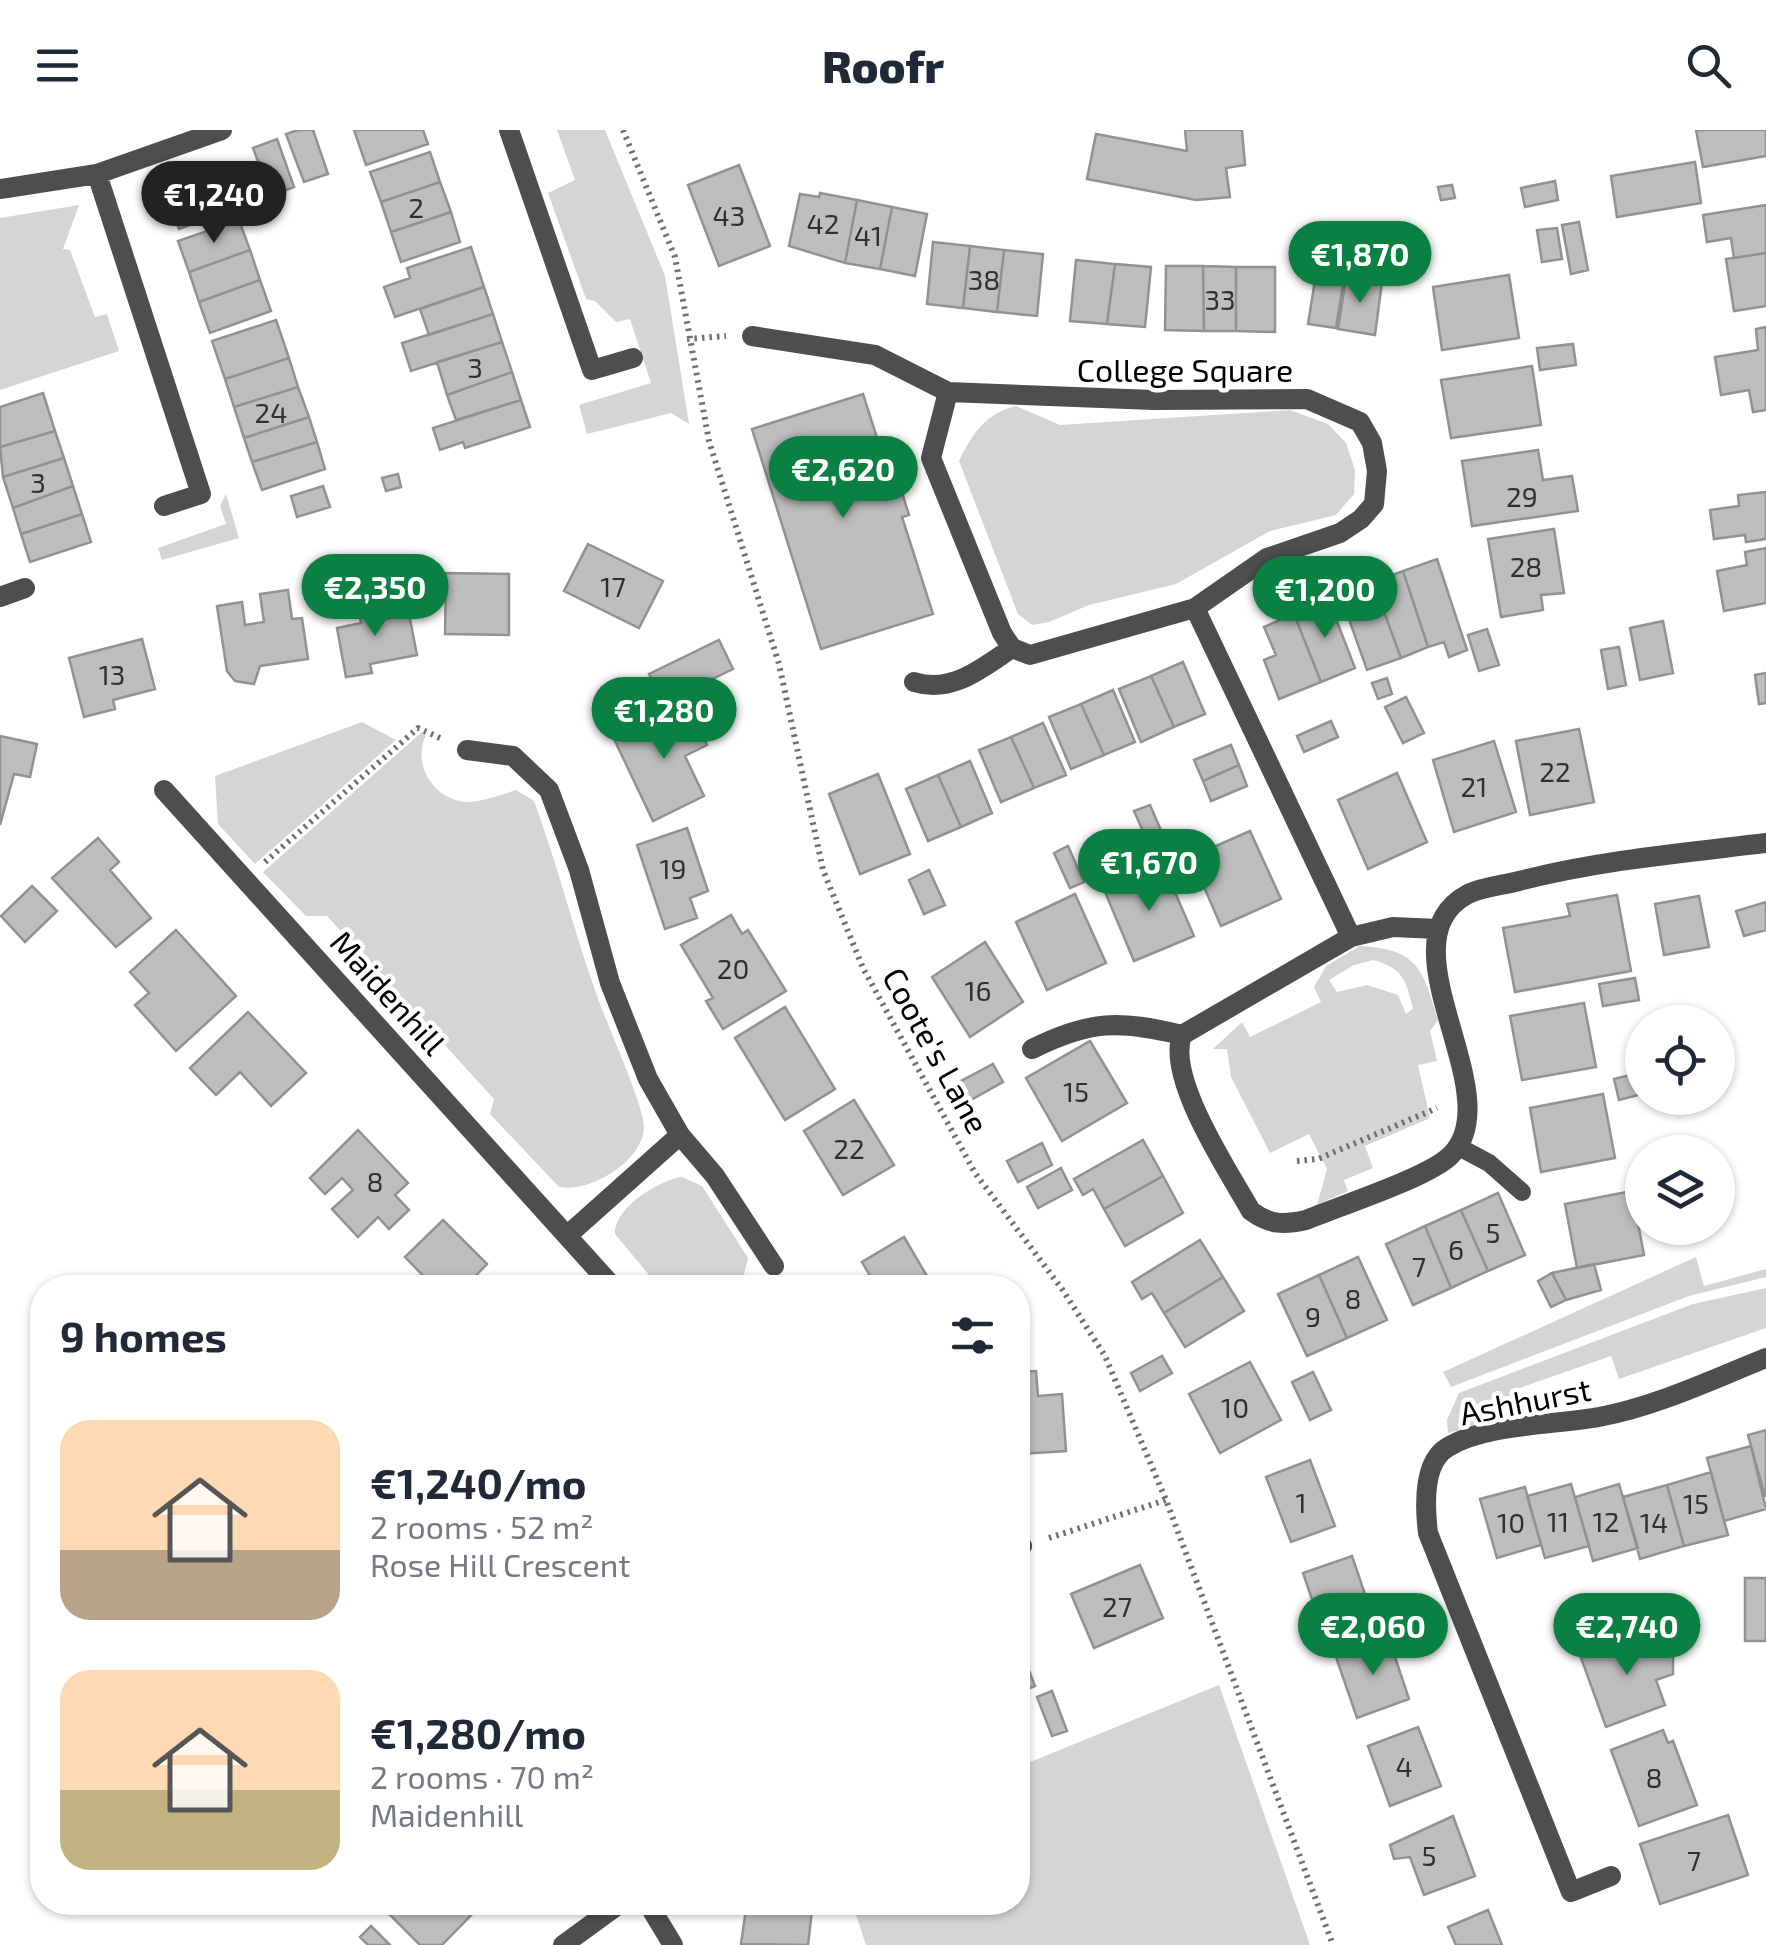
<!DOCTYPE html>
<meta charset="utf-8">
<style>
:root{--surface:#fff;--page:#f2f2f3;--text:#1f2937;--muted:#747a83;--accent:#0b8043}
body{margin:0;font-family:"Exo 2",sans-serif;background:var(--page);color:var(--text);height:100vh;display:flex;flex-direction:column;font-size:38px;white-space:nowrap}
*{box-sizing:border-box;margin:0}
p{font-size:32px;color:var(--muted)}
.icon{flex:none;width:55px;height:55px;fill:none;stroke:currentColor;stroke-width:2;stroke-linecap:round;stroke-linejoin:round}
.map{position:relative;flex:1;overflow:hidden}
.panel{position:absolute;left:30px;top:1145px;width:1000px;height:640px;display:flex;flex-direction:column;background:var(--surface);border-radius:40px;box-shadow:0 2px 8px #0004}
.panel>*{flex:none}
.fabs{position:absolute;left:1625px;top:875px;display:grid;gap:20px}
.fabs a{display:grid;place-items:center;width:110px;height:110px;border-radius:50%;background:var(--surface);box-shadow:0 2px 8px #0004;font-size:50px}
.price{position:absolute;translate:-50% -85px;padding:0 22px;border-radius:35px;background:var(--accent);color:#fff;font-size:32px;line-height:65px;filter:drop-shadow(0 2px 5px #0008)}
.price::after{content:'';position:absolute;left:50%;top:60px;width:30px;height:22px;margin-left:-15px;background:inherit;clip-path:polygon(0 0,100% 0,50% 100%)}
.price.current{background:#222;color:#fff}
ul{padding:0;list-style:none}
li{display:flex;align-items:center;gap:30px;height:250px;padding:0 30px}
li span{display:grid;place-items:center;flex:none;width:280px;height:200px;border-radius:30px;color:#555}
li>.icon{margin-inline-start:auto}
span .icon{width:120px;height:120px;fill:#fffc;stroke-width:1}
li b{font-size:42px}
h2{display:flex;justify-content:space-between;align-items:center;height:120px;padding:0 30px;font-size:42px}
header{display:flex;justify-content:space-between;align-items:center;height:130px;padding:0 30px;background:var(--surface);font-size:45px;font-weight:800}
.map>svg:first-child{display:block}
.green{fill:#d5d5d5;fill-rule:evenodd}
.building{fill:#bebebe;stroke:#929292;stroke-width:2.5}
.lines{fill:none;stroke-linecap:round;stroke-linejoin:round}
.path{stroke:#707070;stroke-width:6;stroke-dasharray:2.5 5;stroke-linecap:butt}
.lane{stroke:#4e4e4e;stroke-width:18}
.street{stroke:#4e4e4e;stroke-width:20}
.labels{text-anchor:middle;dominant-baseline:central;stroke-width:9;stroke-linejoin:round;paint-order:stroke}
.number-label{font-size:28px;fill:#303030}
.street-label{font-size:32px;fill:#000;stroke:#fff}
</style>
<header><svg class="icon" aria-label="menu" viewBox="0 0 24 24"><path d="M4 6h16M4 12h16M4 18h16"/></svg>Roofr<svg class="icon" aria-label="search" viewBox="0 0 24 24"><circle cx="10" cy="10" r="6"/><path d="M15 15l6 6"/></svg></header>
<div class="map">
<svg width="1766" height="1815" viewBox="0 0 1766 1815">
<rect width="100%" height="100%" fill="#fff"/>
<path class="green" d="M557,0H605L665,146L689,294L671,283L587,304L579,275L651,253L630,189L616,192L595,171L586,169L548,63L575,50Z
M79,75L63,119L70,120L95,187L107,184L119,221L0,260V88Z
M1016,276L1060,295L1290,280L1328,294L1346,313L1355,340L1354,364L1336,385L1270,401L1176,454L1089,475L1049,492L1032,495L1018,484L959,331C972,304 986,283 1016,276Z
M226,364L239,408L162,430L158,418L226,394L220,376Z
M362,592L396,610L255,734L218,694L215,646Z
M422,602L426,605C411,635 435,672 469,672C485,671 501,665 516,660L534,671C557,733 573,798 595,860C604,888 644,975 644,997C643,1032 589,1063 559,1057L490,984L494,969L327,786H306L263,742Z
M1360,816C1418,819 1423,839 1438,890L1430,901L1437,931L1418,935L1430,988L1365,1016L1373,1038L1344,1050L1348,1061L1317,1075L1327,1039L1309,1004L1270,1023L1231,947L1227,919H1213L1242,892L1250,907L1321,872L1314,857L1326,836ZM1373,830C1403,838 1406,850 1413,879L1406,884L1398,865L1367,855L1337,862L1329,850L1354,835Z
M682,1047L702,1056L748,1128L741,1157H659L615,1104C614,1078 659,1050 682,1047Z
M1696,1127L1704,1156L1766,1139V1147L1689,1166L1451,1257L1443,1242Z
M1766,1158V1198L1619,1249L1611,1226L1511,1261L1519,1285L1448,1303L1447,1290L1459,1263L1693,1174Z
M1219,1555L1310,1815H866L852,1773L1018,1772V1637Z"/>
<path class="building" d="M298,0H313L328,44L304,52L286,4Z
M354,0H423L428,14L366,35Z
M1185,0H1242L1245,35L1226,38L1230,67L1196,70L1087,49L1096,4L1187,21Z
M1696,0H1766V26L1703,37Z
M277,9L294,57L271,66L253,18Z
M430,22L440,52L381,72L370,42Z
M1695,32L1701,73L1617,87L1611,46Z
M216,33L218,39L227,36L241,77L179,99L165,58L179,53L177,46Z
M739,35L770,116L719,136L688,55Z
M1555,51L1558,70L1525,77L1521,58Z
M440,52L451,82L391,102L381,72Z
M1452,55L1455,68L1441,70L1438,57Z
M820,63L857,70L845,133L789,116L800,64L819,67Z
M857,70L892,77L880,139L845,133Z
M1766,75V123L1734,128L1731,108L1707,112L1703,85Z
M892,77L927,84L915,146L880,139Z
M451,82L460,112L401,132L391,102Z
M239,90L250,120L189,142L178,111Z
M1579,92L1588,140L1571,144L1562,95Z
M1557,98L1562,129L1542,132L1537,100Z
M933,112L970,116L963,178L927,174Z
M970,116L1004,120L997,182L963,178Z
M471,117L484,157L395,187L384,157L410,148L407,138Z
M250,120L260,150L199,172L189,142Z
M1004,120L1043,124L1037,186L997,182Z
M1766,123V176L1734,181L1726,129Z
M1076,130L1115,134L1107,194L1070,191Z
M1115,134L1151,137L1145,197L1107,194Z
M1166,136H1203L1204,201L1165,200Z
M1203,136L1236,137V201H1204Z
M1236,137H1275V202L1236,201Z
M1316,144L1344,148L1336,198L1308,194Z
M1509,145L1519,208L1442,220L1433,157Z
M1346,147L1382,152L1375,205L1338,199Z
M260,150L271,181L210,203L199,172Z
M484,157L493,184L429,205L420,179Z
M493,184L502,212L411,241L402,213Z
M276,190L289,228L225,249L212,211Z
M1766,197V280L1753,282L1749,260L1721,265L1715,227L1758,220L1756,199Z
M502,212L512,242L447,265L437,232Z
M1573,214L1576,235L1540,240L1537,218Z
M289,228L298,257L234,277L225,249Z
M1532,236L1541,295L1451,308L1441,250Z
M512,242L521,270L456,290L447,265Z
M298,257L309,287L244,308L234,277Z
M43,263L55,301L0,317V277Z
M863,264L892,355L899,353L909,385L902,387L933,484L821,519L752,299Z
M521,270L530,297L465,318L463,312L440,320L433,298Z
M309,287L317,312L252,332L244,308Z
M55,301L64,328L3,347L0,317Z
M317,312L325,339L262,360L252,332Z
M1538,320L1543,350L1572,346L1578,381L1472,396L1462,331Z
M64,328L73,356L13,378L3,347Z
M398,344L401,357L386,361L382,348Z
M73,356L82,384L21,404L13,378Z
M323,356L330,377L297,387L291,366Z
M1766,362V409L1746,412L1745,405L1714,409L1710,380L1739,376L1738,365Z
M82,384L91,412L30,432L21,404Z
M1554,399L1564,463L1541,465L1543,480L1501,487L1488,409Z
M588,414L663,451L639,498L564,461Z
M1766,418V473L1724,481L1717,441L1747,435L1745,422Z
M1437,429L1467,520L1449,527L1444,512L1428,517L1403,441Z
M1403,441L1428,517L1401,528L1373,452Z
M446,443L509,444V505L445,504Z
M1373,452L1401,528L1367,540L1340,464Z
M288,460L292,489L302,488L308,529L260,536L254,554L235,551L227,541L217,476L242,472L245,495L264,492L260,464Z
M382,468L386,489L409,484L417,525L370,534L372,543L346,547L337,498L361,493L357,473Z
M1329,471L1355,538L1321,552L1294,484Z
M1294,484L1321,552L1279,569L1264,530L1276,525L1264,497Z
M1663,491L1673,543L1640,550L1630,498Z
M1487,499L1499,535L1479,541L1468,505Z
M142,509L155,559L113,570L115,579L84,587L69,528Z
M719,510L733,539L663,573L649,544Z
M1619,517L1626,555L1608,559L1601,520Z
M1183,532L1205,584L1174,597L1151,546Z
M1766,543V573L1759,574L1755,545Z
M1151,546L1174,597L1141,612L1119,559Z
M1387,548L1392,564L1378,569L1372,553Z
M1113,560L1135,612L1104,625L1081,574Z
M1406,567L1424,603L1403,613L1385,577Z
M1081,574L1104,625L1071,639L1049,587Z
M687,576L707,615L685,626L704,666L653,691L615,611Z
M1331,591L1338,607L1304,622L1297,606Z
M1043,593L1066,645L1034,658L1011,607Z
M1579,599L1594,672L1530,685L1516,611Z
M0,606L37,614L30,647L14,644L0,695Z
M1011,607L1034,658L1001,672L979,620Z
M1494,611L1516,682L1454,702L1433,630Z
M1231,615L1239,635L1203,651L1194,630Z
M970,631L992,683L961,697L938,645Z
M1239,635L1247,656L1211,671L1203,651Z
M1397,643L1427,712L1368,739L1338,670Z
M878,644L910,724L860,744L829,664Z
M938,645L961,697L928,711L906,659Z
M1150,675L1166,712L1151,719L1134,681Z
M687,698L708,761L690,768L697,788L665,799L637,715Z
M1250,701L1281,769L1221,796L1191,727Z
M98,708L119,732L110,740L151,788L116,817L52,748Z
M1068,716L1084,752L1070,758L1054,723Z
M1164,737L1194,806L1134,831L1105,762Z
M929,740L945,775L924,784L909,750Z
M32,756L57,781L25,812L1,786Z
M1075,764L1106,833L1047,860L1016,792Z
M1617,765L1631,841L1515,862L1503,798L1570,786L1567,774Z
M1699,766L1709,817L1664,825L1655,774Z
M1766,772V800L1744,806L1736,781Z
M731,785L742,804L748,800L786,861L723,899L706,871L713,868L681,815Z
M176,800L236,866L176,921L135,875L149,863L130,842Z
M985,812L1023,872L970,907L932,847Z
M1635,848L1639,870L1603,876L1599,854Z
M1584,873L1596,937L1522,950L1510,886Z
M785,877L835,959L785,990L735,908Z
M248,882L306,943L271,976L240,942L216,965L190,938Z
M1090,911L1127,973L1062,1011L1026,948Z
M993,934L1003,952L969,971L959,952Z
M1642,942V964L1619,970L1614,949Z
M1603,964L1615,1028L1541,1042L1530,978Z
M854,970L894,1035L843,1065L804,1001Z
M358,1000L408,1053L395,1065L409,1080L389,1099L378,1087L358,1107L332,1079L353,1060L342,1048L325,1064L310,1048Z
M1143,1010L1163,1046L1104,1079L1093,1059L1083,1065L1074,1049Z
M1042,1013L1052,1035L1018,1052L1007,1031Z
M1061,1038L1072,1060L1038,1078L1027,1057Z
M1163,1046L1183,1083L1125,1116L1104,1079Z
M1632,1061L1644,1125L1577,1138L1565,1074Z
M1498,1063L1525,1125L1488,1141L1461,1080Z
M1461,1080L1488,1141L1451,1158L1425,1096Z
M443,1090L487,1134L464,1158H435L405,1127Z
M1425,1096L1451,1158L1413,1175L1386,1114Z
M904,1107L934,1158H877L862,1132Z
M1200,1110L1223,1147L1164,1183L1152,1163L1142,1169L1132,1152Z
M1358,1127L1387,1190L1347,1208L1319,1145Z
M1594,1134L1601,1160L1566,1170L1552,1143Z
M1552,1143L1566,1170L1551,1177L1538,1151Z
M1319,1145L1347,1208L1307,1226L1278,1164Z
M1223,1147L1244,1181L1185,1217L1164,1183Z
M1162,1226L1172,1243L1140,1261L1131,1243Z
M1250,1232L1281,1290L1220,1323L1189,1264Z
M1036,1241L1038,1266L1062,1264L1066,1321L1020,1324L1018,1242Z
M1313,1242L1331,1280L1310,1290L1292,1252Z
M1766,1300V1366H1765L1748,1305Z
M1751,1316L1766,1379L1724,1391L1707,1328Z
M1310,1330L1335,1396L1291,1412L1266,1347Z
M1711,1342L1728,1405L1684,1416L1667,1355Z
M1571,1354L1589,1416L1545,1428L1527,1366Z
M1619,1354L1638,1418L1593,1431L1575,1367Z
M1667,1355L1684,1416L1640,1429L1623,1367Z
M1525,1357L1541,1415L1497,1428L1480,1369Z
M1352,1426L1373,1488L1324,1505L1303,1443Z
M1140,1435L1163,1488L1094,1518L1071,1464Z
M1745,1448H1766V1511H1745Z
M1638,1503L1647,1525L1664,1519L1673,1524V1544L1656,1550L1665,1575L1606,1597L1580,1525Z
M1389,1509L1409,1569L1357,1588L1336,1527Z
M1018,1512L1035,1556L1018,1563Z
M1052,1561L1067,1601L1052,1606L1037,1567Z
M1418,1597L1441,1656L1390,1676L1368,1616Z
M1663,1600L1668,1613L1673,1611L1697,1675L1639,1696L1611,1620Z
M1728,1685L1748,1745L1660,1774L1640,1714Z
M1453,1686L1475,1746L1424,1765L1410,1727L1394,1729L1390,1715Z
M377,1772L446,1776L482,1774L442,1815H420Z
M747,1772H813L808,1815L741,1814Z
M1488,1780L1502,1815H1456L1448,1797Z
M371,1796L390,1815H368L360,1807Z"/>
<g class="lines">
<path class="path" d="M623,0L675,127L709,311L779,534L823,740L863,838L975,1043L1062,1159L1105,1226L1166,1370L1333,1815
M687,209L726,206
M265,732L418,598L440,608
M1297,1031L1318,1029L1437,978
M1049,1408L1166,1370"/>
<path class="lane" d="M1457,1016L1489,1033L1522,1062"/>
<path class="street" d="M509,0L592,240L633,228
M97,44L201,364L164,376
M0,59L97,44L222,0
M752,206L875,225L948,262
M948,262L1154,270L1307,269L1360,292L1372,313L1377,341L1374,374L1361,389L1340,403L1267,428L1195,478L1030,525L1012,518L1002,503L931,328Z
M0,467L25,458
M1195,478L1351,807
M914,552C952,564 982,538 1012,518
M467,620L513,626L549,660L579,740L610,853L648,949L680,1005L715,1046L774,1136
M164,660L614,1158
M1438,799L1393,797L1351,807L1182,905C1166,948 1229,1042 1251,1081C1270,1095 1284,1095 1306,1090C1339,1076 1430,1047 1451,1025C1512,964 1378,812 1468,764C1482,757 1504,755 1519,751C1601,730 1683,723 1766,713
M1032,919C1090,890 1119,890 1182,905
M569,1104L680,1005
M1018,1418L1022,1416
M1611,1746L1571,1762L1428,1403C1425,1378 1422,1332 1448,1317C1486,1294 1555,1295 1599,1287C1657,1276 1711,1250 1766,1228
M647,1772L673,1815
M563,1815L622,1772"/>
</g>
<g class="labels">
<g class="number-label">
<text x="416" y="77">2</text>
<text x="729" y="85">43</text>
<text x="823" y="93">42</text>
<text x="868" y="105">41</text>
<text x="984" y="149">38</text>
<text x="1220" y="169">33</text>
<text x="475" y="237">3</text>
<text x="271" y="282">24</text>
<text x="38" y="352">3</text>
<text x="1522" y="366">29</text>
<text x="1526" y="436">28</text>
<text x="613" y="456">17</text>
<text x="112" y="544">13</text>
<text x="1555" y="641">22</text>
<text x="1474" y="656">21</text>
<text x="673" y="738">19</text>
<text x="733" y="838">20</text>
<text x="978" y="860">16</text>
<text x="1076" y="961">15</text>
<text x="849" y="1018">22</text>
<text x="375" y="1051">8</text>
<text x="1493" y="1102">5</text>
<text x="1456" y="1119">6</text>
<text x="1419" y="1136">7</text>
<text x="1353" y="1168">8</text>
<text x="1313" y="1186">9</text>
<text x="1235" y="1277">10</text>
<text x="1301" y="1372">1</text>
<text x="1696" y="1373">15</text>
<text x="1558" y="1391">11</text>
<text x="1606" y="1391">12</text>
<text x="1511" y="1392">10</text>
<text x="1654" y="1392">14</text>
<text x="1117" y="1476">27</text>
<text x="1404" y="1636">4</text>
<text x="1654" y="1647">8</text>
<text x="1429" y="1725">5</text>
<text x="1694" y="1730">7</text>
</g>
<g class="street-label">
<text x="1185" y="239">College Square</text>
<text transform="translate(389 862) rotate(48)">Maidenhill</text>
<text transform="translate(937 920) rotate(61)">Coote's Lane</text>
<text transform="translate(1525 1270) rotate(-11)">Ashhurst</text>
</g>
</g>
</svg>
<div class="fabs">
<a><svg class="icon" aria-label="locate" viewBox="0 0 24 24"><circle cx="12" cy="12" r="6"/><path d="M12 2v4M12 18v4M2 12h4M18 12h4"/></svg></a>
<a><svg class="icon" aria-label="layers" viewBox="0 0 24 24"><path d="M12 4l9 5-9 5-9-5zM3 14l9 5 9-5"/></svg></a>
</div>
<b class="price current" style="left:214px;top:116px">€1,240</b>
<b class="price" style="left:1360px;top:176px">€1,870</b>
<b class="price" style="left:843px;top:391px">€2,620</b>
<b class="price" style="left:375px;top:509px">€2,350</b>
<b class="price" style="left:1325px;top:511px">€1,200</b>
<b class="price" style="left:664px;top:632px">€1,280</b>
<b class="price" style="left:1149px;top:784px">€1,670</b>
<b class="price" style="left:1373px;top:1548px">€2,060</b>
<b class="price" style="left:1627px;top:1548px">€2,740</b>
<section class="panel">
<h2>9 homes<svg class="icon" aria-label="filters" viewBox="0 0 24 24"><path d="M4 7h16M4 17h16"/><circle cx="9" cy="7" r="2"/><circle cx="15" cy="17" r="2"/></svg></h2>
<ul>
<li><span style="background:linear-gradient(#ffd9b3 65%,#b9a48a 0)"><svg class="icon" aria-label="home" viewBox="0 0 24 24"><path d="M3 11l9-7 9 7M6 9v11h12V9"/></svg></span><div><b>€1,240/mo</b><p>2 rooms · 52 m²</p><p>Rose Hill Crescent</p></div></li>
<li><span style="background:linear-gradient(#ffd9b3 60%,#c2b280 0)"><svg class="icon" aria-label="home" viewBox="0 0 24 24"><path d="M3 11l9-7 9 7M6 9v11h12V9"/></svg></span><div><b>€1,280/mo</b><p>2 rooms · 70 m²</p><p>Maidenhill</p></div></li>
</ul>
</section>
</div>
